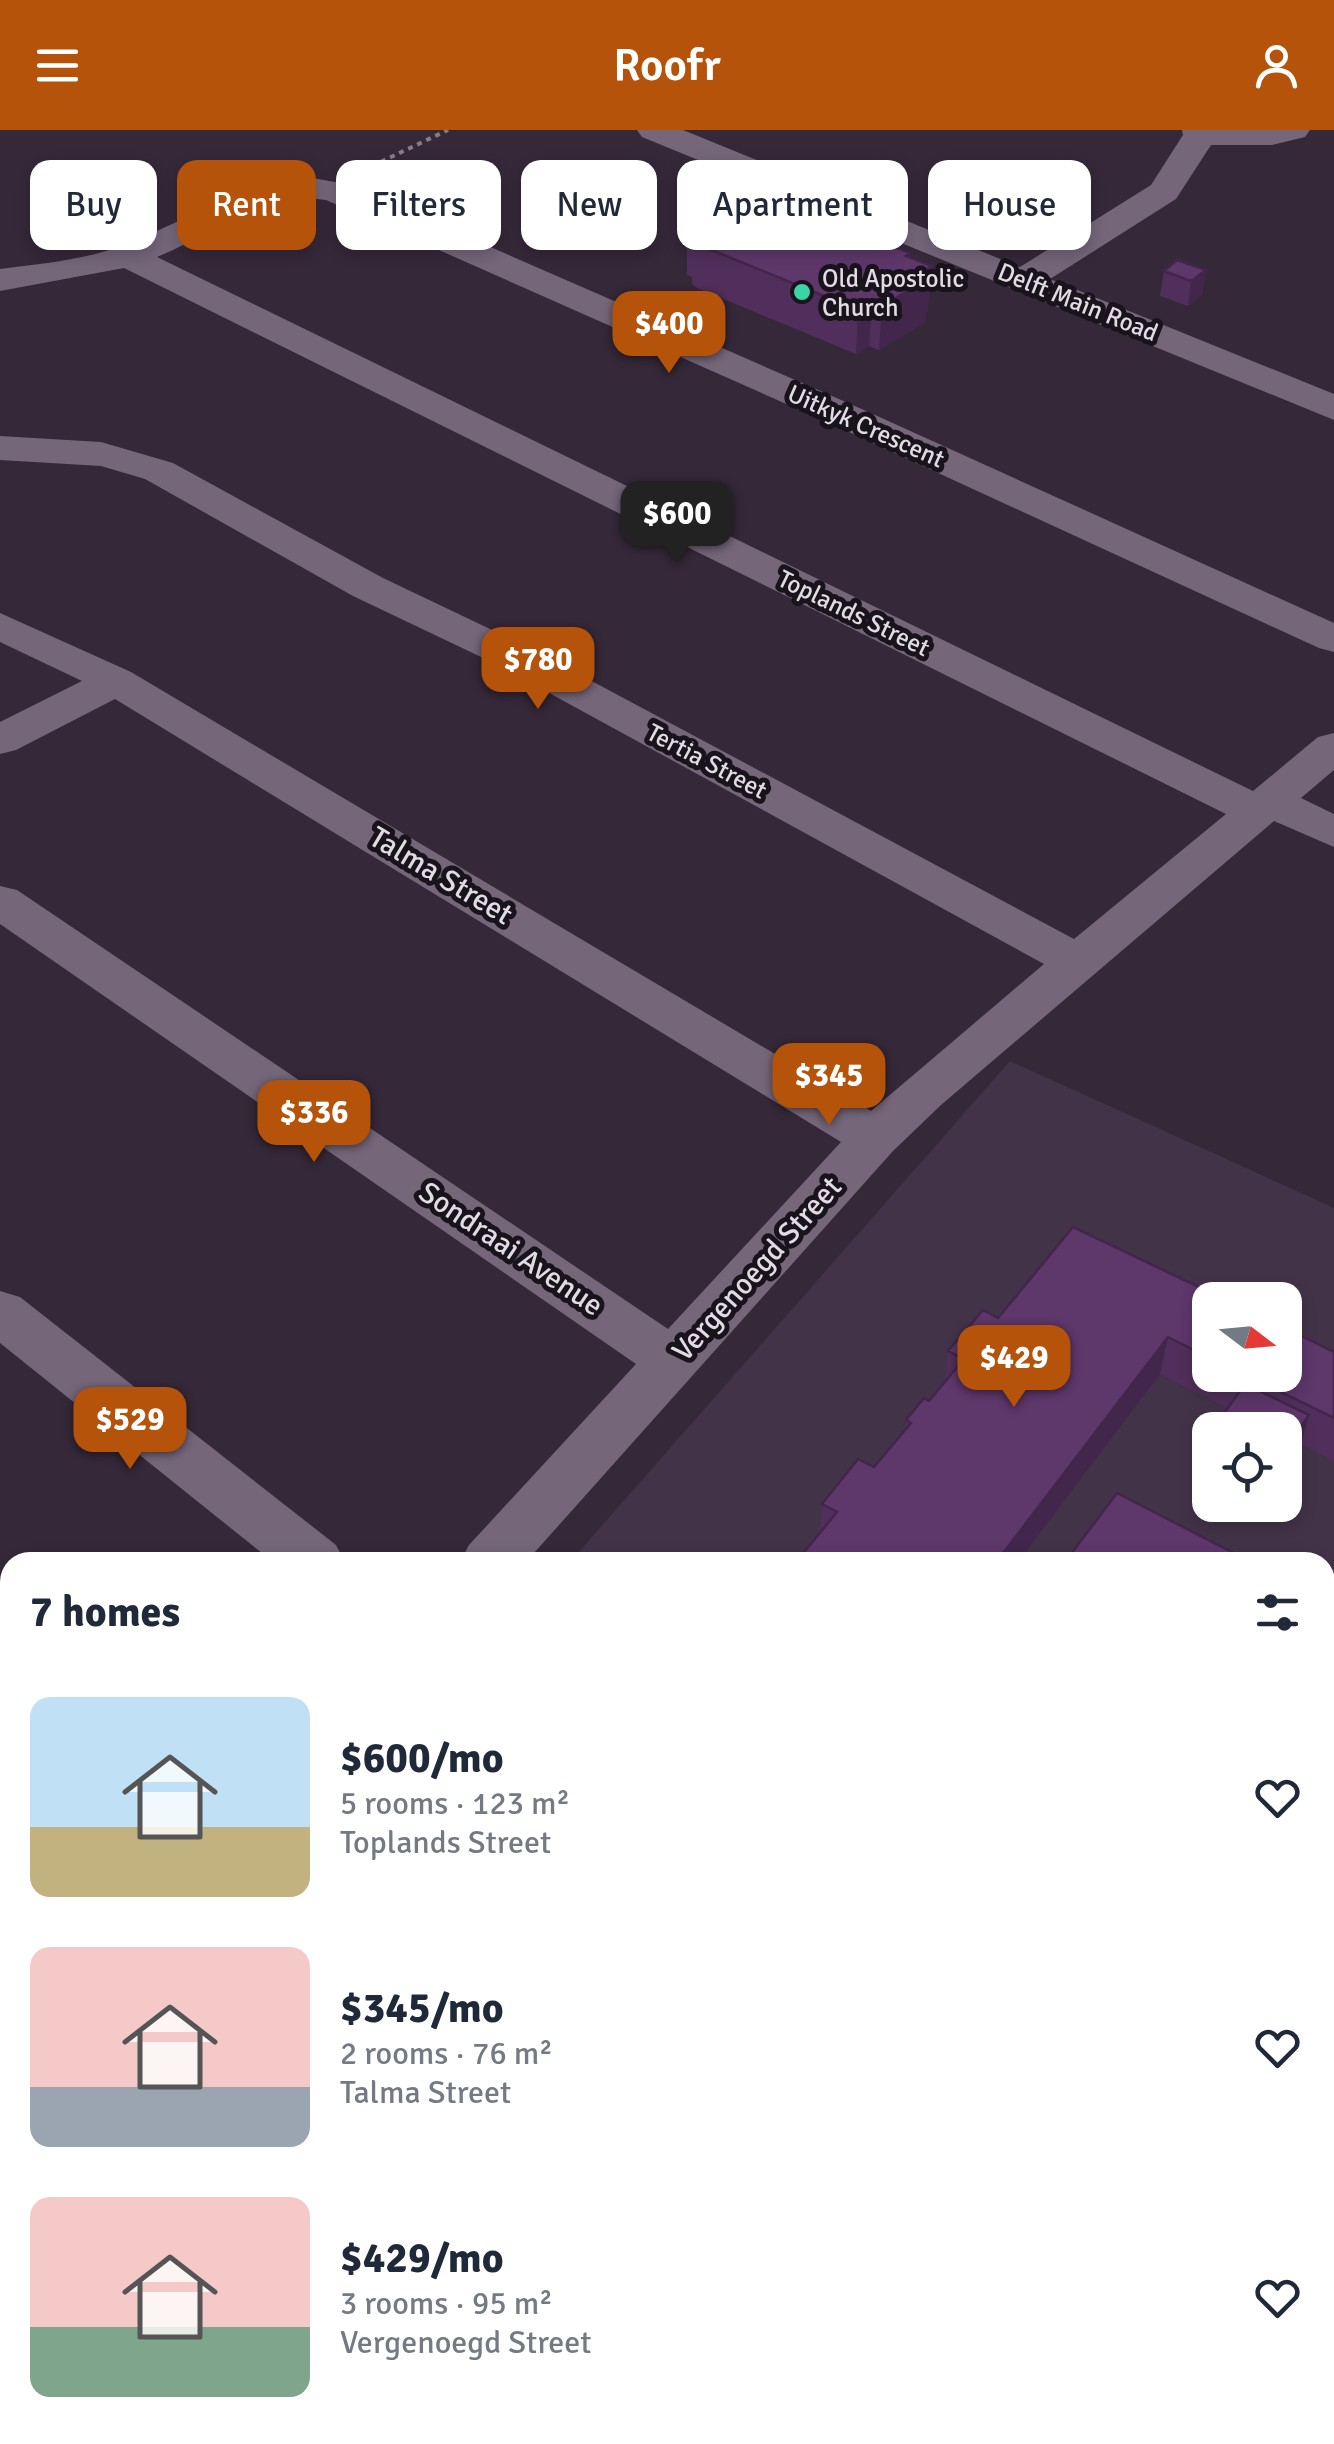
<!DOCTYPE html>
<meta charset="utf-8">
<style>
:root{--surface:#fff;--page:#f6f6f7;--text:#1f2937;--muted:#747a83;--accent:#b45309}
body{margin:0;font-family:Signika,sans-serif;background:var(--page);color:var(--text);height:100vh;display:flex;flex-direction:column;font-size:38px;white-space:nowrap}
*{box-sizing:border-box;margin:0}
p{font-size:32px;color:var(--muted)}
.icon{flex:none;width:55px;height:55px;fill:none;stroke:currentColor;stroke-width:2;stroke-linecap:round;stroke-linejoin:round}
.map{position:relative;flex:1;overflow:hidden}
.panel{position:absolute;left:0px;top:1422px;width:1335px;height:892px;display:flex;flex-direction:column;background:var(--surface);border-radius:30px 30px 0 0;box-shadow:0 5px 15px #0003}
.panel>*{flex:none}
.hud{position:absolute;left:30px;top:30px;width:1275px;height:90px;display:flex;gap:20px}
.needle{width:65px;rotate:106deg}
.controls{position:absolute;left:1192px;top:1152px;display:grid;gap:20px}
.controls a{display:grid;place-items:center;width:110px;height:110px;border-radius:20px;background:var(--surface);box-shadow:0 5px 15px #0003;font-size:50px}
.price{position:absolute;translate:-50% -85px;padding:0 22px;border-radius:20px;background:var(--accent);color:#fff;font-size:32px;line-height:65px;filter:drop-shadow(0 2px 5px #0008)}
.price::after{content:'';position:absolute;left:50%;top:60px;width:30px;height:22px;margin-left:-15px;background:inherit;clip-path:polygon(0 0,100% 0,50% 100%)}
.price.selected{background:#222;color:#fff}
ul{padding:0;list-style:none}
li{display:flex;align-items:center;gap:30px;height:250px;padding:0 30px}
li span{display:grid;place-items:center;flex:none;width:280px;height:200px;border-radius:20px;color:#555}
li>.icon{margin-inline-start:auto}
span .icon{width:120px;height:120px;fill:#fffc;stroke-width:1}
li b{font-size:42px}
h2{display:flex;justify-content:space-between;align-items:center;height:120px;padding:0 30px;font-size:42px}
.pill{padding:0 35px;border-radius:20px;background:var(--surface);box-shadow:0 5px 15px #0003;font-size:35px;line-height:90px}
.pill.selected{background:var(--accent);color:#fff}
header{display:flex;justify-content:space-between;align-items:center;height:130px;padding:0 30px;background:var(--accent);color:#fff;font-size:45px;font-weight:600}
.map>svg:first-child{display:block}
.built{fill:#433349;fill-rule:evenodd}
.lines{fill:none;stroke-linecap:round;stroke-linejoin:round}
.path{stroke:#877c8a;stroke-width:4;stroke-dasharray:5 5;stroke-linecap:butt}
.minor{fill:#75667a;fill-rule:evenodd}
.wall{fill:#512f5c}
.shaded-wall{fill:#42264b}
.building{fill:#5e376b;stroke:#42264b;stroke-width:2.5}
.poi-dot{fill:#3ad4a5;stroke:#19131b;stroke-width:4}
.labels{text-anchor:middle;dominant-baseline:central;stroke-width:10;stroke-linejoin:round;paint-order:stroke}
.far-poi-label{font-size:25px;fill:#e2dae5;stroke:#19131b;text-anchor:start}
.far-street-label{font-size:25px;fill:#e2dae5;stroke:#19131b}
.street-label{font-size:30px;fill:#e2dae5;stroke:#19131b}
</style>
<header><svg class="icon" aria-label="menu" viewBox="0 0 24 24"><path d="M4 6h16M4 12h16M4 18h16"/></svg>Roofr<svg class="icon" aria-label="person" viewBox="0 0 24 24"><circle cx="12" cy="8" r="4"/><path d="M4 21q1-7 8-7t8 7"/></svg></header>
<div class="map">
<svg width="1334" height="2314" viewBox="0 0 1334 2314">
<rect width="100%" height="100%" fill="#352839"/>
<path class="built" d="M1010,931L1334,1078V2314H589L577,2305H1325V1432H570ZM1210,1170H1285V1245H1210ZM1210,1300H1285V1375H1210Z"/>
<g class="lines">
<path class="path" d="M372,36L448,0"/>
<path class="minor" d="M637,0H683L1020,137L1151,55L1183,5L1182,0H1310L1305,7L1272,15H1211L1176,69L1050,149L1334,264V290L642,7Z
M307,47L346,54L864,280L1334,493V522L1319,518L836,296L326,70C262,61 214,104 157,127L1253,661L1318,607L1334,603V640L1301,668L1334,684V717L1274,691L941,975L893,1021L526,1432H460L469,1415L636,1234L0,794V756L17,760L668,1199L841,1012L115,569L16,620L0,624V592L82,551L0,512V483L131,542L871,981L1044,834L500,536L353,466L145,349L101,336L0,330V306L101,312L173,333L383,448L530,518L1074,809L1226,684L124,138L0,161V139C40,134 83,130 121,116C185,93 237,53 307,47Z
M0,1161L20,1167L336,1415L345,1432H273L0,1213Z
M0,1724L10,1727V1792L0,1788Z
M10,1929V2002L0,2006V1933Z
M1325,1937L1334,1940V2008L1325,2005Z"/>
</g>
<path class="wall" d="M696,93L910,127L928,180L926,182V192L879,220L869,216L856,224L697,158L692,154V147L687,145V101L696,97Z
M1206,140L1202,165L1188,176L1160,166L1164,141Z
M1210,1170V1245H1285L1334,1222V1331L1301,1314L1299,1322L1285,1342V1300L1228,1278L1160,1244L1018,1432H796L820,1404L822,1374L874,1337L905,1299L906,1290L929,1271L945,1253L948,1221L998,1188Z
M1210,1303V1351L1198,1345L1206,1308Z
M1334,1787V1871L1325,1866V1803Z"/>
<path class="shaded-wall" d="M910,123L907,161L919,144L932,136L928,180L926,182V192L879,220L882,176L906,126Z
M1206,140L1202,165L1188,176L1191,151Z
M872,172L869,216L856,224L858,180Z
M1168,1207L1160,1244L1018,1432H997Z
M1309,1285L1299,1322L1285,1342V1320Z
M1334,1665V1677L1325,1695V1680Z"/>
<path class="building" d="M752,66L764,71L772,67L910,123L906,126L932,136L919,144L929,148L882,176L872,172L858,180L697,114L692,110L700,106L687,101L699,95L696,93L738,71Z
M1177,130L1206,140L1191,151L1164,141Z
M1073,1097L1226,1170H1210V1228L1168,1207L997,1431L999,1432H796L837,1382L822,1374L858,1329L874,1337L911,1293L906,1290L924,1268L929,1271L964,1229L948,1221L983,1180L998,1188Z
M1285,1198L1334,1222V1288L1246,1245H1285Z
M1245,1254L1309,1285L1285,1320V1300H1212Z
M1117,1363L1251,1432H1065Z
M1325,1471L1334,1476V1665L1325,1680Z
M1334,1787V1831L1325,1825V1803Z"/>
<circle class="poi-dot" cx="802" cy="162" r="10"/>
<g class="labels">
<g class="far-poi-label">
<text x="822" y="148">Old Apostolic<tspan x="822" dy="29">Church</tspan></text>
</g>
<g class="far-street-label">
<text transform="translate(1078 172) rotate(22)">Delft Main Road</text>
<text transform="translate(866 296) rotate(24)">Uitkyk Crescent</text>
<text transform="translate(854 483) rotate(26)">Toplands Street</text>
<text transform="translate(707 631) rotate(28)">Tertia Street</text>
</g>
<g class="street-label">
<text transform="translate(441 746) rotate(31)">Talma Street</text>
<text transform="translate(511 1119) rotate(34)">Sondraai Avenue</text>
<text transform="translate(757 1139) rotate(-48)">Vergenoegd Street</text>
</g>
</g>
</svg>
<div class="controls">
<a><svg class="needle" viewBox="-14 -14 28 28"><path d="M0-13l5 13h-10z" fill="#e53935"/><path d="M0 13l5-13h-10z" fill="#747a83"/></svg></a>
<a><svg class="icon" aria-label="locate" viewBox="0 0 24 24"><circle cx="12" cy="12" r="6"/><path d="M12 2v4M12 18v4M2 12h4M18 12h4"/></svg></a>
</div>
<b class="price" style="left:669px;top:246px">$400</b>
<b class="price selected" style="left:677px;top:436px">$600</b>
<b class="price" style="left:538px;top:582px">$780</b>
<b class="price" style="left:829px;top:998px">$345</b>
<b class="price" style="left:314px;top:1035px">$336</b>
<b class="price" style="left:1014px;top:1280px">$429</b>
<b class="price" style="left:130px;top:1342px">$529</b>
<div class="hud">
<a class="pill">Buy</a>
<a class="pill selected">Rent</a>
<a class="pill">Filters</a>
<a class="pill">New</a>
<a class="pill">Apartment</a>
<a class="pill">House</a>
</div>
<section class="panel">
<h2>7 homes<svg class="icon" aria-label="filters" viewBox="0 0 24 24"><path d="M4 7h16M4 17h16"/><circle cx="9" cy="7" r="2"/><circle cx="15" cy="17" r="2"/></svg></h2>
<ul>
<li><span style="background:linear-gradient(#bfe0f5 65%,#c2b280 0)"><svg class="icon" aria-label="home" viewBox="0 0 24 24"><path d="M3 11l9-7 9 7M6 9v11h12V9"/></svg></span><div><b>$600/mo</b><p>5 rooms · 123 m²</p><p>Toplands Street</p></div><svg class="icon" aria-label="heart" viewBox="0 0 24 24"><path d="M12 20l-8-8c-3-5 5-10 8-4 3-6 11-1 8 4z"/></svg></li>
<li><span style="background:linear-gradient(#f6c9c9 70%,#9aa5b1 0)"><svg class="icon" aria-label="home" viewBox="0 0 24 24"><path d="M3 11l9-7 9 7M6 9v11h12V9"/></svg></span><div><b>$345/mo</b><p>2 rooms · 76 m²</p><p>Talma Street</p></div><svg class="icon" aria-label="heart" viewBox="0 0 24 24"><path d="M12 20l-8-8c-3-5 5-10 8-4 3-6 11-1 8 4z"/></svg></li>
<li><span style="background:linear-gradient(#f6c9c9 65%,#7fa58c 0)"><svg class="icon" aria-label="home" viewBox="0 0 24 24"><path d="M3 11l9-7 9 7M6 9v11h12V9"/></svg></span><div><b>$429/mo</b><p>3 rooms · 95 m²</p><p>Vergenoegd Street</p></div><svg class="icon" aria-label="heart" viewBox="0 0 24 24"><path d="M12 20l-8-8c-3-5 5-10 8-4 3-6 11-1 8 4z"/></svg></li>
</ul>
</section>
</div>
